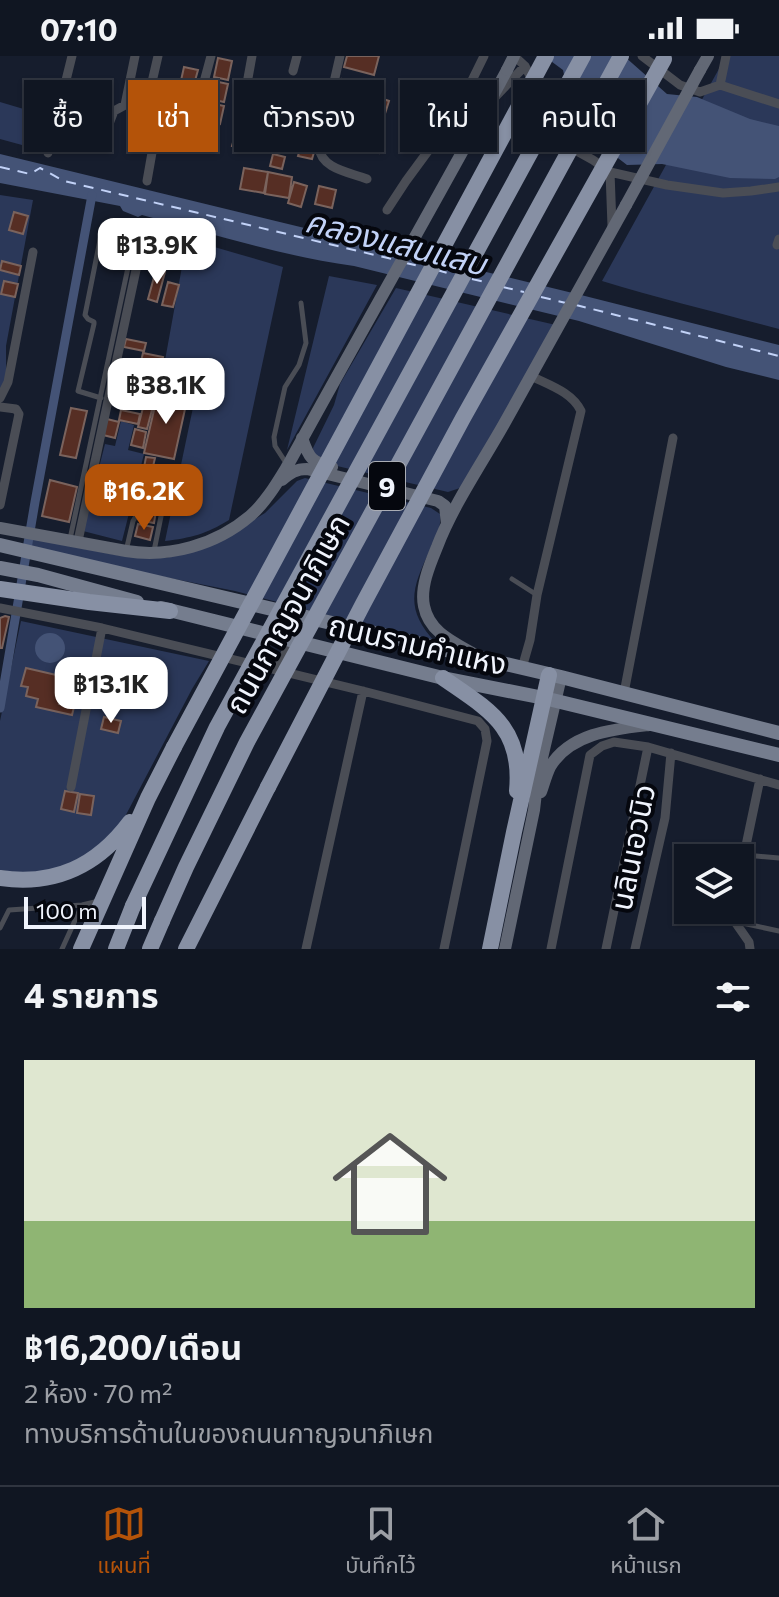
<!DOCTYPE html>
<html lang="th">
<meta charset="utf-8">
<style>
:root{--surface:#101622;--page:#191f2a;--text:#f1f3f6;--muted:#9c9fa5;--line:#303540;--accent:#b45309}
body{margin:0;font-family:Commissioner,"Noto Sans Thai",sans-serif;background:var(--page);color:var(--text);height:100vh;display:flex;flex-direction:column;font-size:30px;white-space:nowrap}
*{box-sizing:border-box;margin:0}
p{font-size:26px;color:var(--muted)}
.icon{flex:none;width:44px;height:44px;fill:none;stroke:currentColor;stroke-width:2;stroke-linecap:round;stroke-linejoin:round}
.map{position:relative;height:893px;overflow:hidden}
.drawer{display:flex;flex-direction:column;background:var(--surface);flex:1}
.drawer>*{flex:none}
.hud{position:absolute;left:24px;top:24px;width:732px;height:72px;display:flex;gap:16px}
.tools{position:absolute;left:674px;top:788px;display:grid;gap:16px}
.tools a{display:grid;place-items:center;width:80px;height:80px;border-radius:0px;background:var(--surface);box-shadow:0 2px 6px #0004,0 0 0 2px var(--line);font-size:40px}
.scale{position:absolute;left:24px;bottom:20px;width:122px;box-sizing:border-box;padding-left:8px;border:4px solid #f0f4fd;border-top:0;font-size:22px;line-height:28px;white-space:nowrap;color:#f0f4fd;-webkit-text-stroke:6px #05070e;paint-order:stroke}
.price{position:absolute;translate:-50% -68px;padding:0 18px;border-radius:16px;background:#fff;color:#222;font-size:26px;line-height:52px;filter:drop-shadow(0 2px 4px #0008)}
.price::after{content:'';position:absolute;left:50%;top:48px;width:24px;height:18px;margin-left:-12px;background:inherit;clip-path:polygon(0 0,100% 0,50% 100%)}
.price.on{background:var(--accent);color:#fff}
ul{padding:0;list-style:none}
li{display:grid;align-content:center;gap:16px;height:424px;padding:0 24px}
li span{display:grid;place-items:center;height:248px;border-radius:0px;color:#555}
li>.icon{margin-inline-start:auto}
span .icon{width:144px;height:144px;fill:#fffc;stroke-width:1}
li b{font-size:34px}
h2{display:flex;justify-content:space-between;align-items:center;height:96px;padding:0 24px;font-size:34px}
.pill{padding:0 28px;border-radius:0px;background:var(--surface);box-shadow:0 2px 6px #0004,0 0 0 2px var(--line);font-size:28px;line-height:72px}
.pill.on{background:var(--accent);color:#fff}
.status{display:flex;justify-content:space-between;align-items:center;height:56px;padding:0 40px;background:var(--surface);direction:ltr}
.status svg{height:22px;fill:currentColor}
.dock{display:flex;justify-content:space-around;align-items:center;height:112px;border-top:2px solid var(--line);background:var(--surface);font-size:22px;color:var(--muted)}
.dock a{display:grid;justify-items:center;gap:4px}
.dock .on{color:var(--accent)}
.map>svg:first-child{display:block}
.green{fill:#2b3859}
.water{fill:#445376}
.lines{fill:none;stroke-linecap:round;stroke-linejoin:round}
.canal{stroke:#445376;stroke-width:9}
.ferry{stroke:#c2d2f7;stroke-width:2;stroke-dasharray:10 8;stroke-linecap:butt}
.building{fill:#562e24;stroke:#7a635d;stroke-width:2}
.service{stroke:#4a4d55;stroke-width:5}
.minor{stroke:#4a4d55;stroke-width:9}
.secondary{stroke:#626875;stroke-width:12}
.primary{stroke:#757d8e;stroke-width:14}
.motorway{stroke:#8790a4;stroke-width:16}
.secondary-bridge{stroke:#626875;stroke-width:12}
.motorway-bridge{stroke:#8790a4;stroke-width:16}
.labels{text-anchor:middle;dominant-baseline:central;stroke-width:8;stroke-linejoin:round;paint-order:stroke}
.shield{fill:#05070e;stroke:#aaadb5;stroke-width:2}
.shield-label{font-size:28px;font-weight:bold;fill:#f0f4fd}
.street-label{font-size:30px;fill:#f0f4fd;stroke:#05070e}
.water-label{font-size:32px;font-style:italic;fill:#c2d2f7;stroke:#05070e}
</style>
<div class="status"><b>07:10</b><svg viewBox="0 0 49 12"><path d="M0 12V9h3v3zM5 12V6h3v6zM10 12V3h3v9zM15 12V0h3v12zM26 1h20v11H26zM47 4h2v5h-2z"/></svg></div>
<div class="map">
<svg width="779" height="893" viewBox="0 0 779 893">
<rect width="100%" height="100%" fill="#161d2d"/>
<path class="green" d="M726,0H779V273C720,257 660,243 602,225Z
M0,46L27,54L22,89L0,83Z
M0,139L33,144L6,290V325L0,340Z
M187,183L283,211L229,464C206,478 191,482 165,485L195,342L160,332Z
M329,220L377,229L287,394Z
M396,232L556,269L463,431L448,436L320,406L314,400L313,392L334,349L340,328Z
M121,365L134,369L128,394L144,398L122,485L83,475L105,388L115,390Z
M305,422L431,452L440,458C441,475 437,479 430,494C412,532 404,553 436,587L235,535L129,514L32,490V483L122,500L166,502L223,483L265,457L297,425Z
M21,565L209,605L192,633L118,774L94,796L68,812L44,816H14L0,814V665Z"/>
<path class="water" d="M544,0H624L667,38L697,41L750,63L779,70V121L775,123L730,122L662,108L627,109L575,69L563,14Z
M0,98L585,240L779,289V324L726,311L579,265L354,210C282,200 212,178 142,159L138,161L123,155L120,150L0,127Z
M35 592a15 15 0 1 1 30 0a15 15 0 1 1-30 0Z"/>
<g class="lines">
<path class="canal" d="M0,652L35,446L92,139"/>
<path class="ferry" d="M0,111L30,118L40,112L64,125L396,204
M406,207L423,211
M437,214L454,219
M472,223L489,227
M503,231L524,236
M541,241L566,247
M576,249L779,300"/>
</g>
<path class="building" d="M347,0H379L374,19L344,11Z
M218,2L232,5L228,24L214,21Z
M184,11L198,14L193,32L180,29Z
M342,23L356,27L353,38L339,34Z
M214,25L228,28L224,46L210,43Z
M291,28L316,36L311,53L286,45Z
M180,32L193,36L189,54L175,51Z
M374,40L389,45L383,64L368,60Z
M210,47L224,50L220,68L206,65Z
M341,47L356,51L353,62L339,58Z
M174,57L187,60L183,79L170,75Z
M292,60L308,65L304,79L288,74Z
M203,67L217,71L213,89L199,86Z
M237,72L250,75L246,94L232,90Z
M304,79L318,83L312,103L298,100Z
M368,82L382,86L379,97L365,93Z
M273,98L285,101L282,113L270,110Z
M244,112L268,116L264,137L240,133Z
M268,116L292,121L289,142L265,138Z
M294,126L307,130L301,151L288,147Z
M319,130L336,134L332,152L315,148Z
M14,156L28,160L23,178L9,174Z
M2,205L21,210L19,219L0,214Z
M156,214L165,216L157,246L148,243Z
M4,225L18,228L15,241L1,238Z
M168,226L179,229L173,251L162,249Z
M126,283L146,287L144,295L124,291Z
M143,297L163,301L161,309L141,305Z
M118,315L147,322L141,348L127,345L126,352L120,351L121,347L111,345Z
M147,322L158,325L152,348L141,345Z
M158,337L187,344L174,403L144,397Z
M144,348L153,350L147,373L138,371Z
M71,352L87,355L76,402L60,399Z
M121,354L140,358L138,368L119,364Z
M107,363L119,366L115,382L103,379Z
M135,373L146,376L143,392L131,389Z
M146,401L155,402L150,423L142,422Z
M50,424L77,431L69,466L42,460Z
M149,435L159,437L154,467L143,465Z
M138,468L153,471L150,484L135,480Z
M5,560L9,561L2,592H0V562Z
M103,604L128,610L125,624L100,619Z
M26,612L65,621L59,648L74,651L72,659L36,651L38,643L26,640L28,631L21,630Z
M97,636L114,640L111,651L94,647Z
M104,661L121,665L118,677L101,673Z
M65,735L78,737L74,756L61,753Z
M80,738L94,740L91,759L77,757Z"/>
<g class="lines">
<path class="service" d="M286,407L275,390L274,381L285,331L299,309L306,287L301,247
M70,483L136,174L106,167L103,169L85,259L88,263L94,266V268L78,335L101,342
M126,495L133,465L141,452
M154,495L171,411
M512,523L537,539
M745,799L779,802
M737,866L779,875
M0,872L9,854L82,849L99,845
M62,893L82,849"/>
<path class="minor" d="M340,0L319,91C321,113 349,116 367,123
M514,0L525,10L535,30L538,51L557,84L593,104L610,116L667,129L723,137L751,135L779,131
M642,0L680,29L700,36L720,29L779,48
M293,15L297,0
M720,29L726,0
M128,36L149,39L158,0
M496,40L525,10
M242,55L252,0
M109,68L114,55L125,49L135,0
M190,78L211,0
M48,97L72,0
M610,116L612,170
M147,125L153,91
M387,154L406,125L456,57L484,0
M777,189L779,183
M0,342L8,326L33,196
M0,351L16,353L19,358L0,449
M78,485L136,214
M0,552L102,572L363,635L478,665L485,673L487,685L444,893
M522,612L530,584L537,539L581,355C572,336 549,329 531,320
M276,614L292,585
M624,637L673,382
M71,731L102,572
M740,818L760,723
M734,854L733,863L749,886L750,893
M306,893L363,635
M551,893L590,699L602,690L614,686L648,691L779,729
M606,893L648,691
M635,893L665,762L671,697"/>
<path class="secondary" d="M700,14L708,0
M302,382C309,402 311,406 332,411
M282,424C290,417 296,413 307,413L438,445L445,450L447,468
M0,472L126,495C169,502 216,489 250,460C266,446 277,427 288,409C360,277 436,146 507,14
M474,598C453,586 429,576 424,550C420,531 430,508 437,491C453,449 482,407 504,368C545,295 586,222 626,149
M541,736C544,728 546,719 550,711C570,677 614,673 649,669
M505,893L534,754L538,719L561,621"/>
<path class="primary" d="M0,489L561,621L779,677
M0,512L38,519L137,546
M161,552L443,622L544,642L779,699"/>
<path class="motorway" d="M0,533L89,546L170,555
M443,622C489,654 523,671 517,735
M0,822C55,830 97,810 130,766
M81,893L148,742L174,691
M116,893L133,850
M150,893L162,865
M186,893L268,731
M490,893L514,776L549,619"/>
<path class="secondary-bridge" d="M507,14L514,0
M626,149L700,14"/>
<path class="motorway-bridge" d="M174,691L546,0
M268,731L363,548L463,362L664,3
M133,850L217,671L583,0
M162,865L186,811L247,686L621,0"/>
</g>
<g class="labels">
<rect class="shield" x="369" y="406" width="36" height="48" rx="6"/>
<g class="shield-label">
<text x="387" y="430">9</text>
</g>
<g class="street-label">
<text transform="translate(286 557) rotate(-61)">ถนนกาญจนาภิเษก</text>
<text transform="translate(418 587) rotate(13)">ถนนรามคำแหง</text>
<text transform="translate(631 791) rotate(-79)">นลินเอวนิว</text>
</g>
<g class="water-label">
<text transform="translate(396 185) rotate(14)">คลองแสนแสบ</text>
</g>
</g>
</svg>
<div class="tools">
<a><svg class="icon" aria-label="layers" viewBox="0 0 24 24"><path d="M12 4l9 5-9 5-9-5zM3 14l9 5 9-5"/></svg></a>
</div>
<div class="scale">100 m</div>
<b class="price" style="left:157px;top:230px">฿13.9K</b>
<b class="price" style="left:166px;top:370px">฿38.1K</b>
<b class="price on" style="left:144px;top:476px">฿16.2K</b>
<b class="price" style="left:111px;top:669px">฿13.1K</b>
<div class="hud">
<a class="pill">ซื้อ</a>
<a class="pill on">เช่า</a>
<a class="pill">ตัวกรอง</a>
<a class="pill">ใหม่</a>
<a class="pill">คอนโด</a>
</div>
</div>
<section class="drawer">
<h2>4 รายการ<svg class="icon" aria-label="filters" viewBox="0 0 24 24"><path d="M4 7h16M4 17h16"/><circle cx="9" cy="7" r="2"/><circle cx="15" cy="17" r="2"/></svg></h2>
<ul>
<li><span style="background:linear-gradient(#dfe7d0 65%,#8fb573 0)"><svg class="icon" aria-label="home" viewBox="0 0 24 24"><path d="M3 11l9-7 9 7M6 9v11h12V9"/></svg></span><div><b>฿16,200/เดือน</b><p>2 ห้อง · 70 m²</p><p>ทางบริการด้านในของถนนกาญจนาภิเษก</p></div></li>
</ul>
</section>
<nav class="dock">
<a class="on"><svg class="icon" aria-label="map" viewBox="0 0 24 24"><path d="M3 6l6-2 6 2 6-2v14l-6 2-6-2-6 2zM9 4v14M15 6v14"/></svg>แผนที่</a>
<a><svg class="icon" aria-label="saved" viewBox="0 0 24 24"><path d="M7 4h10v16l-5-4-5 4z"/></svg>บันทึกไว้</a>
<a><svg class="icon" aria-label="home" viewBox="0 0 24 24"><path d="M3 11l9-7 9 7M6 9v11h12V9"/></svg>หน้าแรก</a>
</nav>
